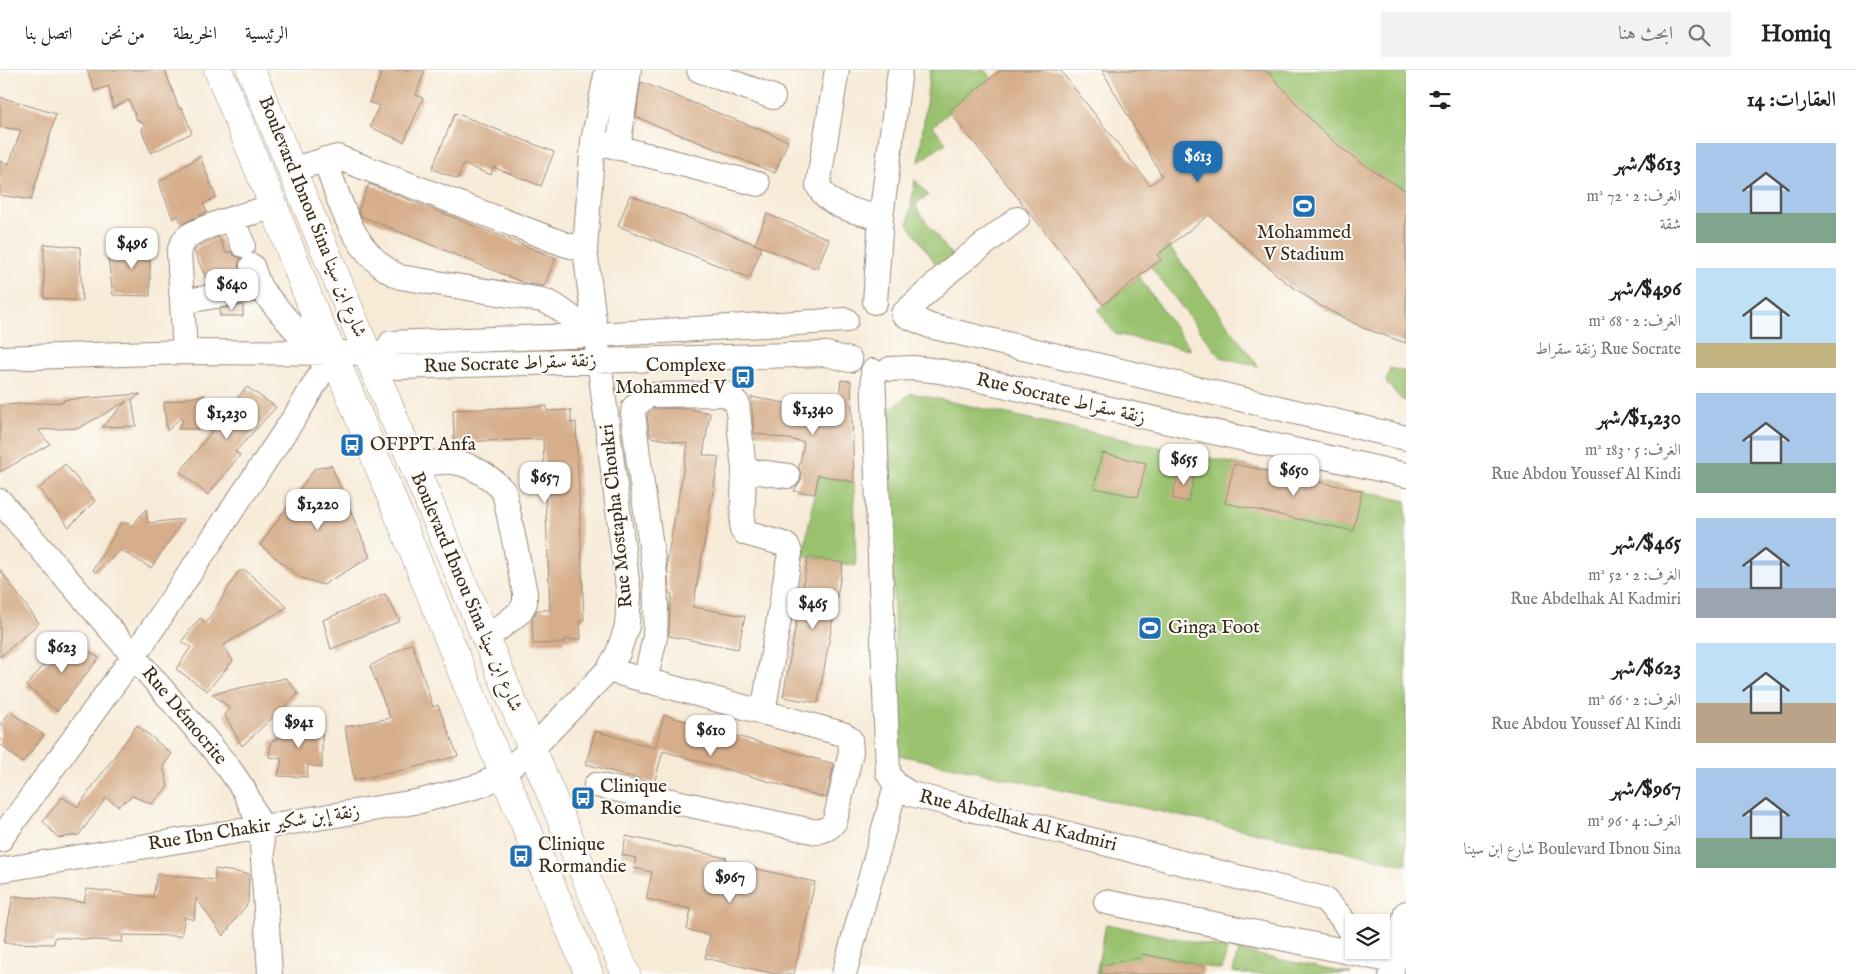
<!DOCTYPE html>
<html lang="ar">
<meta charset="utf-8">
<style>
:root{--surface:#fff;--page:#f2f2f2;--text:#222;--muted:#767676;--line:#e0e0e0;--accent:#1f6fb2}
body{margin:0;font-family:"IM FELL English",Amiri,serif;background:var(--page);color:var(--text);direction:rtl;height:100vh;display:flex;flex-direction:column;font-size:19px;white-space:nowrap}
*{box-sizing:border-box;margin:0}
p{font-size:16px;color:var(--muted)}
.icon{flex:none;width:28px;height:28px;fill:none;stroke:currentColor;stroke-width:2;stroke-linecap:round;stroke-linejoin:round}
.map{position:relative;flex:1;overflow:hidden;direction:ltr}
.drawer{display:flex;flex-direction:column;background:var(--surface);width:450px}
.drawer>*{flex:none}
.tools{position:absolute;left:1345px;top:844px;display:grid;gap:10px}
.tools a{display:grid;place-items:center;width:45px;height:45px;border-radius:0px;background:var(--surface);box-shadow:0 1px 4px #0004;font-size:25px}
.price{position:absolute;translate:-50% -42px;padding:0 11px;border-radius:10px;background:#fff;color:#222;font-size:16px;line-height:32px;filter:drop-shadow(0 1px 2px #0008)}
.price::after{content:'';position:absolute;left:50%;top:30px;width:15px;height:11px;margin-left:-8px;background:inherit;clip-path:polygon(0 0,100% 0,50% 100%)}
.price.selected{background:var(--accent);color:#fff}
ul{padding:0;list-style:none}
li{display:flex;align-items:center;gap:15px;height:125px;padding:0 20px}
li span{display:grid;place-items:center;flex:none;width:140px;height:100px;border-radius:0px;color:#555}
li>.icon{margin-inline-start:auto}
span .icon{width:60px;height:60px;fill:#fffc;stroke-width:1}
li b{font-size:21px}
h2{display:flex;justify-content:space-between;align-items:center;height:60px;padding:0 20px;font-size:21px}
header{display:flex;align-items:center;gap:30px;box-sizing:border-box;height:70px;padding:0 25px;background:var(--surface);border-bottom:1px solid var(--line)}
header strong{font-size:24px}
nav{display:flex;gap:28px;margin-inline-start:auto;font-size:18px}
.search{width:350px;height:45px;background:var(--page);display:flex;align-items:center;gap:12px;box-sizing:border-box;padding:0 18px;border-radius:0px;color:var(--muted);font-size:19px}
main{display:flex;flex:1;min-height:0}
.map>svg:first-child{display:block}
.green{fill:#9ac26e;stroke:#6a7646}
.building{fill:#d6ae8b}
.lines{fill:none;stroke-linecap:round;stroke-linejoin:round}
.minor-casing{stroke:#998a7b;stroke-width:26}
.major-casing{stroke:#998a7b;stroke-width:29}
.minor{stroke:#fff;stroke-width:24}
.major{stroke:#fff;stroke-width:28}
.labels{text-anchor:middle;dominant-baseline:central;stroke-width:4;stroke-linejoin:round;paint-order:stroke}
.street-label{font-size:19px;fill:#3b2a1e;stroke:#fdfcf7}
.poi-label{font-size:19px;fill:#3b2a1e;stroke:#fdfcf7;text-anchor:start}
</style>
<header>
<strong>Homiq</strong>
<div class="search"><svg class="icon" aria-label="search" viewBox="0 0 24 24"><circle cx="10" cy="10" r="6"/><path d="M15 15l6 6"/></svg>ابحث هنا</div>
<nav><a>الرئيسية</a><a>الخريطة</a><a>من نحن</a><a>اتصل بنا</a></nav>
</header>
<main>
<section class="drawer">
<h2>العقارات: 14<svg class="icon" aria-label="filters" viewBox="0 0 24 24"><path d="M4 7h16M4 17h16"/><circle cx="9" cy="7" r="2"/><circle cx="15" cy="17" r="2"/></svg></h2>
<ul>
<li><span style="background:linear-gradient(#a9c7e8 70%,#7fa58c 0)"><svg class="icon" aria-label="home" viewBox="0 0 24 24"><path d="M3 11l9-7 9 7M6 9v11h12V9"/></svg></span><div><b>$613/شهر</b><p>الغرف: 2 · 72 m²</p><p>شقة</p></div></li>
<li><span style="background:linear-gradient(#bfe0f5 75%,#c2b280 0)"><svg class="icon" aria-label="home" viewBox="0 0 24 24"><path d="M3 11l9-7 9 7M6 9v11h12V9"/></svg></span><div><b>$496/شهر</b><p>الغرف: 2 · 68 m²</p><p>Rue Socrate زنقة سقراط</p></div></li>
<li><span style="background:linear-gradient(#a9c7e8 70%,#7fa58c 0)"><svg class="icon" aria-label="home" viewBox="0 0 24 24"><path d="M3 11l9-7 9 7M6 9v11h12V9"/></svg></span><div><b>$1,230/شهر</b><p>الغرف: 5 · 183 m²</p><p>Rue Abdou Youssef Al Kindi</p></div></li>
<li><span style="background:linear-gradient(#a9c7e8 70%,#9aa5b1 0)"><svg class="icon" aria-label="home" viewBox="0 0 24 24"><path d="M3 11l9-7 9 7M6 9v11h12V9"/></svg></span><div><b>$465/شهر</b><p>الغرف: 2 · 52 m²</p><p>Rue Abdelhak Al Kadmiri</p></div></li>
<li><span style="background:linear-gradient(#bfe0f5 60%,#b9a48a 0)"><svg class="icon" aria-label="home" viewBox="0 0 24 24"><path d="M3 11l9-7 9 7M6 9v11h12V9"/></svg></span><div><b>$623/شهر</b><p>الغرف: 2 · 66 m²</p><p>Rue Abdou Youssef Al Kindi</p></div></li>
<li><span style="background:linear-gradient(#a9c7e8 70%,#7fa58c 0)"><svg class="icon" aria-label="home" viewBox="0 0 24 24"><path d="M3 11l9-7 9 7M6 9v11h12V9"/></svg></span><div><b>$967/شهر</b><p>الغرف: 4 · 96 m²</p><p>Boulevard Ibnou Sina شارع ابن سينا</p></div></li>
</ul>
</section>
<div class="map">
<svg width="1406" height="904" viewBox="0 0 1406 904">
<rect width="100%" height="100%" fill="#fdfcf7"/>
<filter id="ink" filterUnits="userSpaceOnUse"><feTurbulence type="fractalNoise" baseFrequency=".02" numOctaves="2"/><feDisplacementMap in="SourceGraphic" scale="10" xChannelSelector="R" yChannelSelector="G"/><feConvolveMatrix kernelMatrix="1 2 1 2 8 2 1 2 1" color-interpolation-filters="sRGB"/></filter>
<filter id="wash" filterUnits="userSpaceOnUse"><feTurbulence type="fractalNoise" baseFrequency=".0096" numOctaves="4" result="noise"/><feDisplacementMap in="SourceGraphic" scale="20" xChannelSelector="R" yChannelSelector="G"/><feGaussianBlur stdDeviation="1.12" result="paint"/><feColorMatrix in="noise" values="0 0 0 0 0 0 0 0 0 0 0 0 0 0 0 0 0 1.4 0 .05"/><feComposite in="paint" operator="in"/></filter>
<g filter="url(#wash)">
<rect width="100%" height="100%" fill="#f7ebd8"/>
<path class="green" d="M930,0H985L991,8L933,56L946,73L919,92Z
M1102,0H1406V273C1376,262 1346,252 1319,235C1299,223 1280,207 1262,192C1198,138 1143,73 1102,0Z
M915,110L928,125L917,133L916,138L952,186L940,200L908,154Z
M1169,176L1258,296L1220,287L1151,197L1161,190L1158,185Z
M1139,207L1191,280L1115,264L1098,240Z
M1390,298L1406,302V331L1401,329L1386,312Z
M911,323L1406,431V795L899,685L887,342Z
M818,405L854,412L856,496L803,486Z
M1106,854L1227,879L1222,900L1142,884L1140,890L1114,904H1096Z
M1238,881L1351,904H1242L1233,902Z"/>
<g id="blocks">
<path class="building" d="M87,0H165L179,39L182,38L192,63L151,83L142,61L144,54L137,50L129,30L113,38L109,16L95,21Z
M383,0H425L416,25L423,28L404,72L370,57L379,36L369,32Z
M1001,0H1060L1150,115L1162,106L1102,0H1266L1315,54L1341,78L1369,98L1406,121V273L1363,258L1319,235L1283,210L1209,145L1157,185L1161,189L1103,235L949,41Z
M641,12L788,71L775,103L636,47Z
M0,27L56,44L31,130L0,125V91L9,94L21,60L0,57Z
M455,43L554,82L541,116L493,97L491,105L463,94L458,109L432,99Z
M200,86L216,127L203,134L207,142L182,154L178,146L173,149L159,112Z
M369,114L556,188L544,216L527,214L361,146L358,140Z
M630,125L762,177L750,208L618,156Z
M767,144L829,169L817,199L755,174Z
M219,167L226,183L231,181L235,186L241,188L238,194L242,207L208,213L194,181L199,176Z
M150,168V226L113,225L108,187L125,186L126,171Z
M44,174L80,177L82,231L44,228Z
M243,235V246H220V239Z
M841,310L851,311L854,412L818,405L815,424L794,421L802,408L799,398L804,372L754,363L751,327L837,342Z
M247,317L276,337L235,382L240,385L208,425L180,402L213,360L210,359Z
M141,324L132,329L136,356L102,357L127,331L79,358L38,360L50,374L0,402V335L64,332L63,330Z
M204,325L202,359H178L183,350L180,348L167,361L164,333Z
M547,336V341L571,340V353L576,352L584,550H580L581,569L564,570V573L533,574L532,548L537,540H550L543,369L454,372L453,340Z
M685,338L710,343L703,385L719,387L693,537L745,546L738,579L669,566L670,537L672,524L669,523L667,491L688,374L650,367L647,345L653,339Z
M1102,383L1146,393L1138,427L1094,418Z
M65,394L95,431L69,457L39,419Z
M1234,394L1362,421L1353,461L1225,433Z
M331,395L370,487L323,515L301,508L260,475L314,399Z
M1179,400L1195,404L1188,432L1172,428Z
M146,439L148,453L184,449L151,498L121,480L96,502L93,500L121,453H128L132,456Z
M808,487L843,493L818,633L783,627Z
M0,500L39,553L0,587Z
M239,501H246L287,537L224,575L233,591L207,621L176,599L191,577L181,572L200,548L206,553Z
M385,524L400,551L331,579L323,550Z
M67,568L99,588L57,641L26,616Z
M412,573L433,637L438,635L458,686L404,700L354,710L345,657L390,648L370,596Z
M286,608L298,624L242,676L224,644L230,638L212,624Z
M10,642L44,665L22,693L0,674V655Z
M322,645V698L308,695L307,707L278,706L282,689L269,687L271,672Z
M664,645L834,694L826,728L663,681L654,713L586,694L595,661L655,678Z
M137,655L172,684L163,696L168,717L152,734L132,726L118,736L106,728L79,765L58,768L43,751L62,727L78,737Z
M626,766L727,788L726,792L815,812L794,904H775L705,888L710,865L687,860L691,839L646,829L652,802L634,798L636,788L622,785Z
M215,799L249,804L248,833L223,866L196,828L194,850L185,847L181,866L123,865L122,872L55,867L54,874L4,873L13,826L84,832L87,819L153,827L157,804L215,810Z
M1142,884L1204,896L1203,904H1101V895L1140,888Z"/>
</g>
</g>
<g filter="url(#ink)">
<use href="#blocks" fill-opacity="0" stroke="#998a7b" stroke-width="1"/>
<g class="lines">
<g class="minor-casing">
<path id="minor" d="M699,0L773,27
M837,0L818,115C828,138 859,142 881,148
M593,71L758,114
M618,78L629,0
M325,89C340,133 354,186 400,207L542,230L554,235L596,265
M292,99L337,87L564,174L585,180
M232,149L243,175
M252,196L260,218
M182,232L260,218L315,283
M875,232L881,148L900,0
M903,244L952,199L1017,149
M905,245L930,256L1406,368
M185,282L179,182C181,177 182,173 186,168C197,157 257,141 274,137
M384,285L391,273L596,265L846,250
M0,288L185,282L368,283L384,285L397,297L826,284L850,290
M890,299L913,298L940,301L1406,405
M873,301L888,703L896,715L911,724L1324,829L1341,847L1354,868
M413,395C426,394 440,391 453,392C471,394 493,408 504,422L525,523V533L520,542L486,569
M744,400L788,406
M0,431L204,668L228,697L244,720L261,757L270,904
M645,611L655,567L656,537L655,504L638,386L633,343L634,337L648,325L726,324L737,333L744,400L742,460L745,463L784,474L788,477L790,483L763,643
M596,715L817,762C825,760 830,758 835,751L851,682L850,669L843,664L608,600
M0,770L134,586L298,342L333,283
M0,800L421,731L482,715L503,703L532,679L608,600L618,583L627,556L629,526L585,180L593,71L607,0
M1106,832L1393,891
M844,904L896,715
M1391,904L1406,843"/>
</g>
<g class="major-casing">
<path id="major" d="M218,0L274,137L316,247L333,283L503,703L589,904
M251,0L394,348L626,904"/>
</g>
<use href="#minor" class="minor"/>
<use href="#major" class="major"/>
</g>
</g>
<defs>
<g id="stadium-square" transform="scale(1.25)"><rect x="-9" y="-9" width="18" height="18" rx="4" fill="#1f6fb2" stroke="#fdfcf7"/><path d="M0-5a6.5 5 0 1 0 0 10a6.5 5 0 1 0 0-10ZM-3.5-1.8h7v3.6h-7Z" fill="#fff"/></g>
<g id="bus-square" transform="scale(1.25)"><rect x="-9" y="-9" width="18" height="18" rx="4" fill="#1f6fb2" stroke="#fdfcf7"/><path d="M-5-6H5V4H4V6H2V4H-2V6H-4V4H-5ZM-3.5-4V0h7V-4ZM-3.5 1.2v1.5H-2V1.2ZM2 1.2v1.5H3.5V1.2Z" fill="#fff"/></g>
</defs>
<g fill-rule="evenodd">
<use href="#stadium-square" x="1304" y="136"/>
<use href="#bus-square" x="743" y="307"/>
<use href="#bus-square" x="352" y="375"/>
<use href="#stadium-square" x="1150" y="558"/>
<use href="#bus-square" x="583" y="728"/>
<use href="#bus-square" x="521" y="786"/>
</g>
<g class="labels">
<g class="street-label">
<text transform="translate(312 147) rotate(68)">Boulevard Ibnou Sina شارع ابن سينا</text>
<text transform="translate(510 294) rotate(-2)">Rue Socrate زنقة سقراط</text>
<text transform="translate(1061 329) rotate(13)">Rue Socrate زنقة سقراط</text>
<text transform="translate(617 446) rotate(-96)">Rue Mostapha Choukri</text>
<text transform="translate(466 522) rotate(67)">Boulevard Ibnou Sina شارع ابن سينا</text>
<text transform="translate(184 646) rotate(50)">Rue Démocrite</text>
<text transform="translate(1018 751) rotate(14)">Rue Abdelhak Al Kadmiri</text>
<text transform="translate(254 758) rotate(-9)">Rue Ibn Chakir زنقة إبن شكير</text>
</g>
<g class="poi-label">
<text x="1304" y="163" text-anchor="middle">Mohammed<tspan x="1304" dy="22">V Stadium</tspan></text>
<text x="726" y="296" text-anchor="end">Complexe<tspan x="726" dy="22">Mohammed V</tspan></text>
<text x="370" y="375">OFPPT Anfa</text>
<text x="1168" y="558">Ginga Foot</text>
<text x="600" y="717">Clinique<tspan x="600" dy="22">Romandie</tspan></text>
<text x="538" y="775">Clinique<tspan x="538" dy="22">Rormandie</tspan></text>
</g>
</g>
</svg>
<div class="tools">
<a><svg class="icon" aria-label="layers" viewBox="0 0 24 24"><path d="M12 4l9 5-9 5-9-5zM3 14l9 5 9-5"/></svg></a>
</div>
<b class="price selected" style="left:1198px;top:113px">$613</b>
<b class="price" style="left:132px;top:200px">$496</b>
<b class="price" style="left:232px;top:241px">$640</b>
<b class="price" style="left:813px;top:366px">$1,340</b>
<b class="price" style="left:227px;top:370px">$1,230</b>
<b class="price" style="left:1184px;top:416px">$655</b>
<b class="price" style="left:1294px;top:427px">$650</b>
<b class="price" style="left:545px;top:434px">$657</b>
<b class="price" style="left:318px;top:461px">$1,220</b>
<b class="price" style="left:813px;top:560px">$465</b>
<b class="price" style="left:62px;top:604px">$623</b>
<b class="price" style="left:299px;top:679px">$941</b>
<b class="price" style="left:711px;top:687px">$610</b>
<b class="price" style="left:730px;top:834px">$967</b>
</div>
</main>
